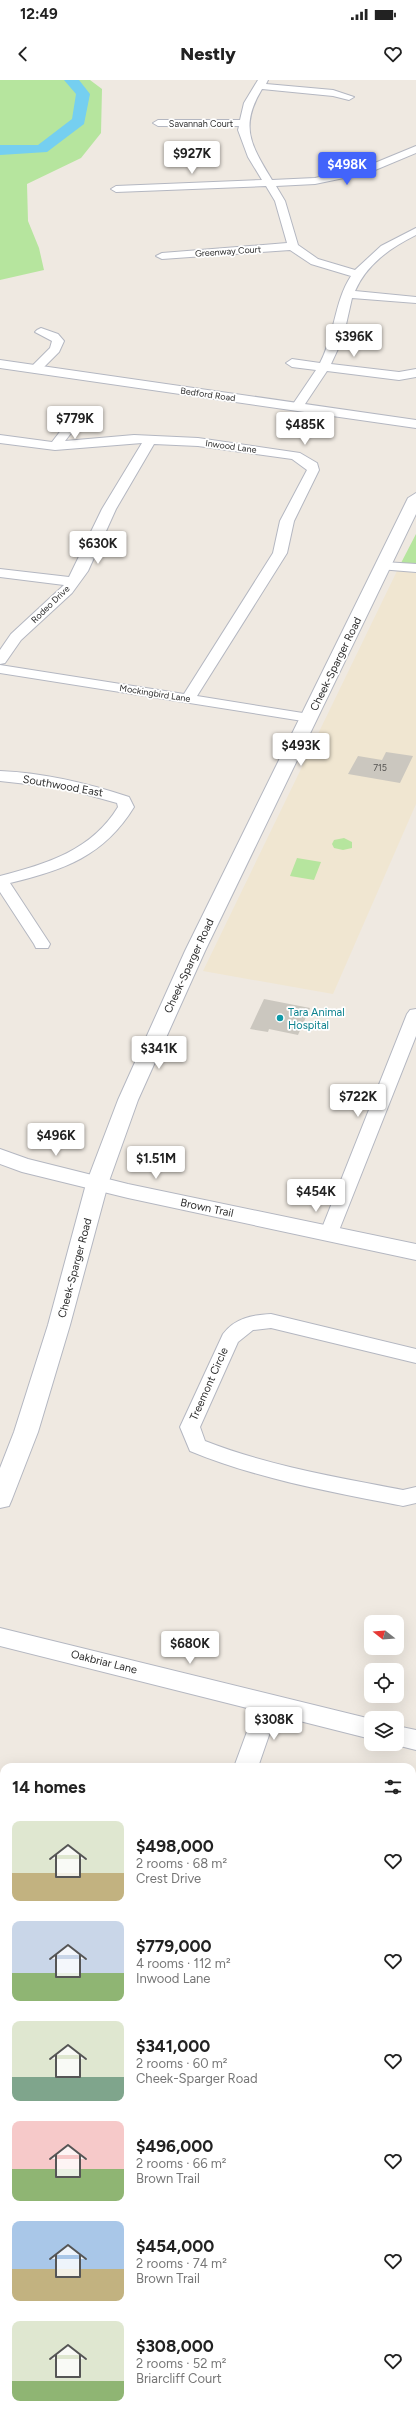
<!DOCTYPE html>
<meta charset="utf-8">
<style>
:root{--surface:#fff;--page:#f6f6f6;--text:#222;--muted:#767676;--accent:#4264fb}
body{margin:0;font-family:Figtree,sans-serif;background:var(--page);color:var(--text);height:100vh;display:flex;flex-direction:column;font-size:15px;white-space:nowrap}
*{box-sizing:border-box;margin:0}
p{font-size:13px;color:var(--muted)}
.icon{flex:none;width:22px;height:22px;fill:none;stroke:currentColor;stroke-width:2;stroke-linecap:round;stroke-linejoin:round}
.map{position:relative;flex:1;overflow:hidden}
.side{position:absolute;left:0px;top:1683px;width:416px;height:656px;display:flex;flex-direction:column;background:var(--surface);border-radius:12px 12px 0 0;box-shadow:0 4px 16px #0002}
.side>*{flex:none}
.needle{width:26px;rotate:287deg}
.fabs{position:absolute;left:364px;top:1535px;display:grid;gap:8px}
.fabs a{display:grid;place-items:center;width:40px;height:40px;border-radius:8px;background:var(--surface);box-shadow:0 4px 16px #0002;font-size:20px}
.price{position:absolute;translate:-50% -34px;padding:0 9px;border-radius:4px;background:#fff;color:#222;font-size:13px;line-height:26px;filter:drop-shadow(0 1px 2px #0008)}
.price::after{content:'';position:absolute;left:50%;top:24px;width:12px;height:9px;margin-left:-6px;background:inherit;clip-path:polygon(0 0,100% 0,50% 100%)}
.price.active{background:var(--accent);color:#fff}
ul{padding:0;list-style:none}
li{display:flex;align-items:center;gap:12px;height:100px;padding:0 12px}
li span{display:grid;place-items:center;flex:none;width:112px;height:80px;border-radius:8px;color:#555}
li>.icon{margin-inline-start:auto}
span .icon{width:48px;height:48px;fill:#fffc;stroke-width:1}
li b{font-size:17px}
h2{display:flex;justify-content:space-between;align-items:center;height:48px;padding:0 12px;font-size:17px}
.status{display:flex;justify-content:space-between;align-items:center;height:28px;padding:0 20px;background:var(--surface);direction:ltr}
.status svg{height:11px;fill:currentColor}
header{display:flex;justify-content:space-between;align-items:center;height:52px;padding:0 12px;background:var(--surface);font-size:18px;font-weight:800}
.map>svg:first-child{display:block}
.education{fill:#f0e6d1}
.green{fill:#b6e59e}
.lines{fill:none;stroke-linecap:round;stroke-linejoin:round}
.river{fill:#75cff0;fill-rule:evenodd}
.building{fill:#cbc7bf}
.minor-casing{stroke:#b4b7c1;stroke-width:2}
.tertiary-casing{stroke:#b4b7c1;stroke-width:2}
.secondary-casing{stroke:#b4b7c1;stroke-width:2}
.minor{fill:#fff;fill-rule:evenodd}
.tertiary{fill:#fff;fill-rule:evenodd}
.secondary{fill:#fff;fill-rule:evenodd}
.culture-dot{fill:#0f9aa8;stroke:#fff;stroke-width:1.5}
.labels{text-anchor:middle;dominant-baseline:central;stroke-width:3.5;stroke-linejoin:round;paint-order:stroke}
.far-street-label{font-size:9px;fill:#2e2e2e;stroke:#fff}
.number-label{font-size:9px;fill:#555452}
.street-label{font-size:11px;fill:#2e2e2e;stroke:#fff}
.culture-label{font-size:11px;fill:#0d838f;stroke:#fff;text-anchor:start}
</style>
<div class="status"><b>12:49</b><svg viewBox="0 0 49 12"><path d="M0 12V9h3v3zM5 12V6h3v6zM10 12V3h3v9zM15 12V0h3v12zM26 1h20v11H26zM47 4h2v5h-2z"/></svg></div>
<header><svg class="icon" aria-label="back" viewBox="0 0 24 24"><path d="M15 5l-7 7 7 7"/></svg>Nestly<svg class="icon" aria-label="heart" viewBox="0 0 24 24"><path d="M12 20l-8-8c-3-5 5-10 8-4 3-6 11-1 8 4z"/></svg></header>
<div class="map">
<svg width="416" height="2339" viewBox="0 0 416 2339">
<rect width="100%" height="100%" fill="#efe9e1"/>
<path class="education" d="M397,491L416,493V724L333,914L203,891Z"/>
<path class="green" d="M0,0H90L102,9L101,53L81,78L27,104L28,141L39,168L44,190L0,200Z
M416,454V485L401,483Z
M344,758L352,762V768L343,770L334,768L332,764L334,760Z
M297,778L321,782L314,800L290,796Z"/>
<g class="lines">
<path class="river" d="M64,0H79L90,14L84,44L47,72L0,75V65H38L72,39L76,14Z"/>
</g>
<path class="building" d="M386,672L413,676L400,703L348,694L358,676L382,680Z
M264,919L310,928L298,955L269,949L268,952L250,949Z"/>
<g class="lines">
<g class="minor-casing">
<path id="minor" d="M258,0H268L266,4L333,10L354,17L349,20L333,16L262,9C239,47 251,65 272,100L315,98L365,87L416,66V73L368,93L315,104L276,106L285,121L298,165L318,179L355,190L381,166L416,148V155C390,168 367,184 355,211L416,217V223L352,218L343,258L331,284L399,292L416,289V297L399,300L327,291L301,330H293L291,327L316,290L292,287L286,283L292,279L320,283C335,255 334,222 351,196L311,184L290,170L162,179L156,176L162,173L287,163L275,121L266,106L116,112L111,109L116,106L262,100L248,77L238,50L239,46H158L153,43L158,40H240L244,23Z
M41,248L58,254L64,261L59,272L39,292L35,293L29,289L50,268L52,261L35,252L37,250Z
M76,335L82,339L65,361L134,355L198,358L300,373L317,383L319,390L294,441L287,473L197,616L309,634L316,638L314,641L309,642L0,593V585L184,614L273,473L280,441L307,390L292,379L198,366L154,364L116,429L88,491L72,513L21,560L5,583L0,584V570L11,554L64,505L0,497V489L69,497L102,429L142,363L55,370L0,363V355L52,362L72,336Z
M384,482L416,484V492L379,489L377,486L379,483Z
M0,691C45,693 87,703 129,717L134,727C104,776 64,790 10,803L50,864L48,868H36L34,864L0,812V796C47,784 92,770 118,727L117,723L63,708L0,701Z
M416,929V956L338,1153L336,1158L329,1160L322,1158L320,1153L407,934L410,930Z
M271,1234L416,1269V1283L271,1248L253,1250L238,1262L200,1347L205,1361C269,1386 336,1397 403,1410L416,1407V1423L403,1426C331,1412 258,1399 190,1371L180,1347L223,1254C235,1238 252,1235 271,1234Z
M0,1548L371,1639V1659L276,1635L258,1687H234L255,1630L0,1566Z
M397,1646L416,1650V1670L392,1664H397Z"/>
</g>
<g class="tertiary-casing">
<path id="tertiary" d="M0,280L416,340V348L0,288Z
M0,1069L28,1079L128,1104L416,1164V1180L128,1118L22,1092L0,1084Z"/>
</g>
<g class="secondary-casing">
<path id="secondary" d="M416,413V434L205,871L138,1020L108,1104L70,1245L38,1352L12,1419L9,1426L0,1428V1388L14,1352L48,1245L86,1104L118,1020L185,871L408,418Z"/>
</g>
<use href="#minor" class="minor"/>
<use href="#tertiary" class="tertiary"/>
<use href="#secondary" class="secondary"/>
</g>
<circle class="culture-dot" cx="280" cy="938" r="4"/>
<g class="labels">
<g class="far-street-label">
<text x="201" y="43">Savannah Court</text>
<text transform="translate(228 171) rotate(-4)">Greenway Court</text>
<text transform="translate(208 314) rotate(8)">Bedford Road</text>
<text transform="translate(231 366) rotate(8)">Inwood Lane</text>
<text transform="translate(50 524) rotate(-44)">Rodeo Drive</text>
<text transform="translate(155 613) rotate(9)">Mockingbird Lane</text>
</g>
<g class="number-label">
<text x="380" y="687">715</text>
</g>
<g class="street-label">
<text transform="translate(336 584) rotate(-64)">Cheek-Sparger Road</text>
<text transform="translate(63 706) rotate(10)">Southwood East</text>
<text transform="translate(189 886) rotate(-65)">Cheek-Sparger Road</text>
<text transform="translate(207 1128) rotate(12)">Brown Trail</text>
<text transform="translate(75 1188) rotate(-75)">Cheek-Sparger Road</text>
<text transform="translate(209 1304) rotate(-66)">Treemont Circle</text>
<text transform="translate(104 1582) rotate(14)">Oakbriar Lane</text>
</g>
<g class="culture-label">
<text x="288" y="932">Tara Animal<tspan x="288" dy="13">Hospital</tspan></text>
</g>
</g>
</svg>
<div class="fabs">
<a><svg class="needle" viewBox="-14 -14 28 28"><path d="M0-13l5 13h-10z" fill="#e53935"/><path d="M0 13l5-13h-10z" fill="#767676"/></svg></a>
<a><svg class="icon" aria-label="locate" viewBox="0 0 24 24"><circle cx="12" cy="12" r="6"/><path d="M12 2v4M12 18v4M2 12h4M18 12h4"/></svg></a>
<a><svg class="icon" aria-label="layers" viewBox="0 0 24 24"><path d="M12 4l9 5-9 5-9-5zM3 14l9 5 9-5"/></svg></a>
</div>
<b class="price" style="left:192px;top:95px">$927K</b>
<b class="price active" style="left:347px;top:106px">$498K</b>
<b class="price" style="left:354px;top:278px">$396K</b>
<b class="price" style="left:75px;top:360px">$779K</b>
<b class="price" style="left:305px;top:366px">$485K</b>
<b class="price" style="left:98px;top:485px">$630K</b>
<b class="price" style="left:301px;top:687px">$493K</b>
<b class="price" style="left:159px;top:990px">$341K</b>
<b class="price" style="left:358px;top:1038px">$722K</b>
<b class="price" style="left:56px;top:1077px">$496K</b>
<b class="price" style="left:156px;top:1100px">$1.51M</b>
<b class="price" style="left:316px;top:1133px">$454K</b>
<b class="price" style="left:190px;top:1585px">$680K</b>
<b class="price" style="left:274px;top:1661px">$308K</b>
<section class="side">
<h2>14 homes<svg class="icon" aria-label="filters" viewBox="0 0 24 24"><path d="M4 7h16M4 17h16"/><circle cx="9" cy="7" r="2"/><circle cx="15" cy="17" r="2"/></svg></h2>
<ul>
<li><span style="background:linear-gradient(#dfe7d0 65%,#c2b280 0)"><svg class="icon" aria-label="home" viewBox="0 0 24 24"><path d="M3 11l9-7 9 7M6 9v11h12V9"/></svg></span><div><b>$498,000</b><p>2 rooms · 68 m²</p><p>Crest Drive</p></div><svg class="icon" aria-label="heart" viewBox="0 0 24 24"><path d="M12 20l-8-8c-3-5 5-10 8-4 3-6 11-1 8 4z"/></svg></li>
<li><span style="background:linear-gradient(#c9d6e8 65%,#8fb573 0)"><svg class="icon" aria-label="home" viewBox="0 0 24 24"><path d="M3 11l9-7 9 7M6 9v11h12V9"/></svg></span><div><b>$779,000</b><p>4 rooms · 112 m²</p><p>Inwood Lane</p></div><svg class="icon" aria-label="heart" viewBox="0 0 24 24"><path d="M12 20l-8-8c-3-5 5-10 8-4 3-6 11-1 8 4z"/></svg></li>
<li><span style="background:linear-gradient(#dfe7d0 70%,#7fa58c 0)"><svg class="icon" aria-label="home" viewBox="0 0 24 24"><path d="M3 11l9-7 9 7M6 9v11h12V9"/></svg></span><div><b>$341,000</b><p>2 rooms · 60 m²</p><p>Cheek-Sparger Road</p></div><svg class="icon" aria-label="heart" viewBox="0 0 24 24"><path d="M12 20l-8-8c-3-5 5-10 8-4 3-6 11-1 8 4z"/></svg></li>
<li><span style="background:linear-gradient(#f6c9c9 60%,#8fb573 0)"><svg class="icon" aria-label="home" viewBox="0 0 24 24"><path d="M3 11l9-7 9 7M6 9v11h12V9"/></svg></span><div><b>$496,000</b><p>2 rooms · 66 m²</p><p>Brown Trail</p></div><svg class="icon" aria-label="heart" viewBox="0 0 24 24"><path d="M12 20l-8-8c-3-5 5-10 8-4 3-6 11-1 8 4z"/></svg></li>
<li><span style="background:linear-gradient(#a9c7e8 60%,#c2b280 0)"><svg class="icon" aria-label="home" viewBox="0 0 24 24"><path d="M3 11l9-7 9 7M6 9v11h12V9"/></svg></span><div><b>$454,000</b><p>2 rooms · 74 m²</p><p>Brown Trail</p></div><svg class="icon" aria-label="heart" viewBox="0 0 24 24"><path d="M12 20l-8-8c-3-5 5-10 8-4 3-6 11-1 8 4z"/></svg></li>
<li><span style="background:linear-gradient(#dfe7d0 75%,#8fb573 0)"><svg class="icon" aria-label="home" viewBox="0 0 24 24"><path d="M3 11l9-7 9 7M6 9v11h12V9"/></svg></span><div><b>$308,000</b><p>2 rooms · 52 m²</p><p>Briarcliff Court</p></div><svg class="icon" aria-label="heart" viewBox="0 0 24 24"><path d="M12 20l-8-8c-3-5 5-10 8-4 3-6 11-1 8 4z"/></svg></li>
</ul>
</section>
</div>
